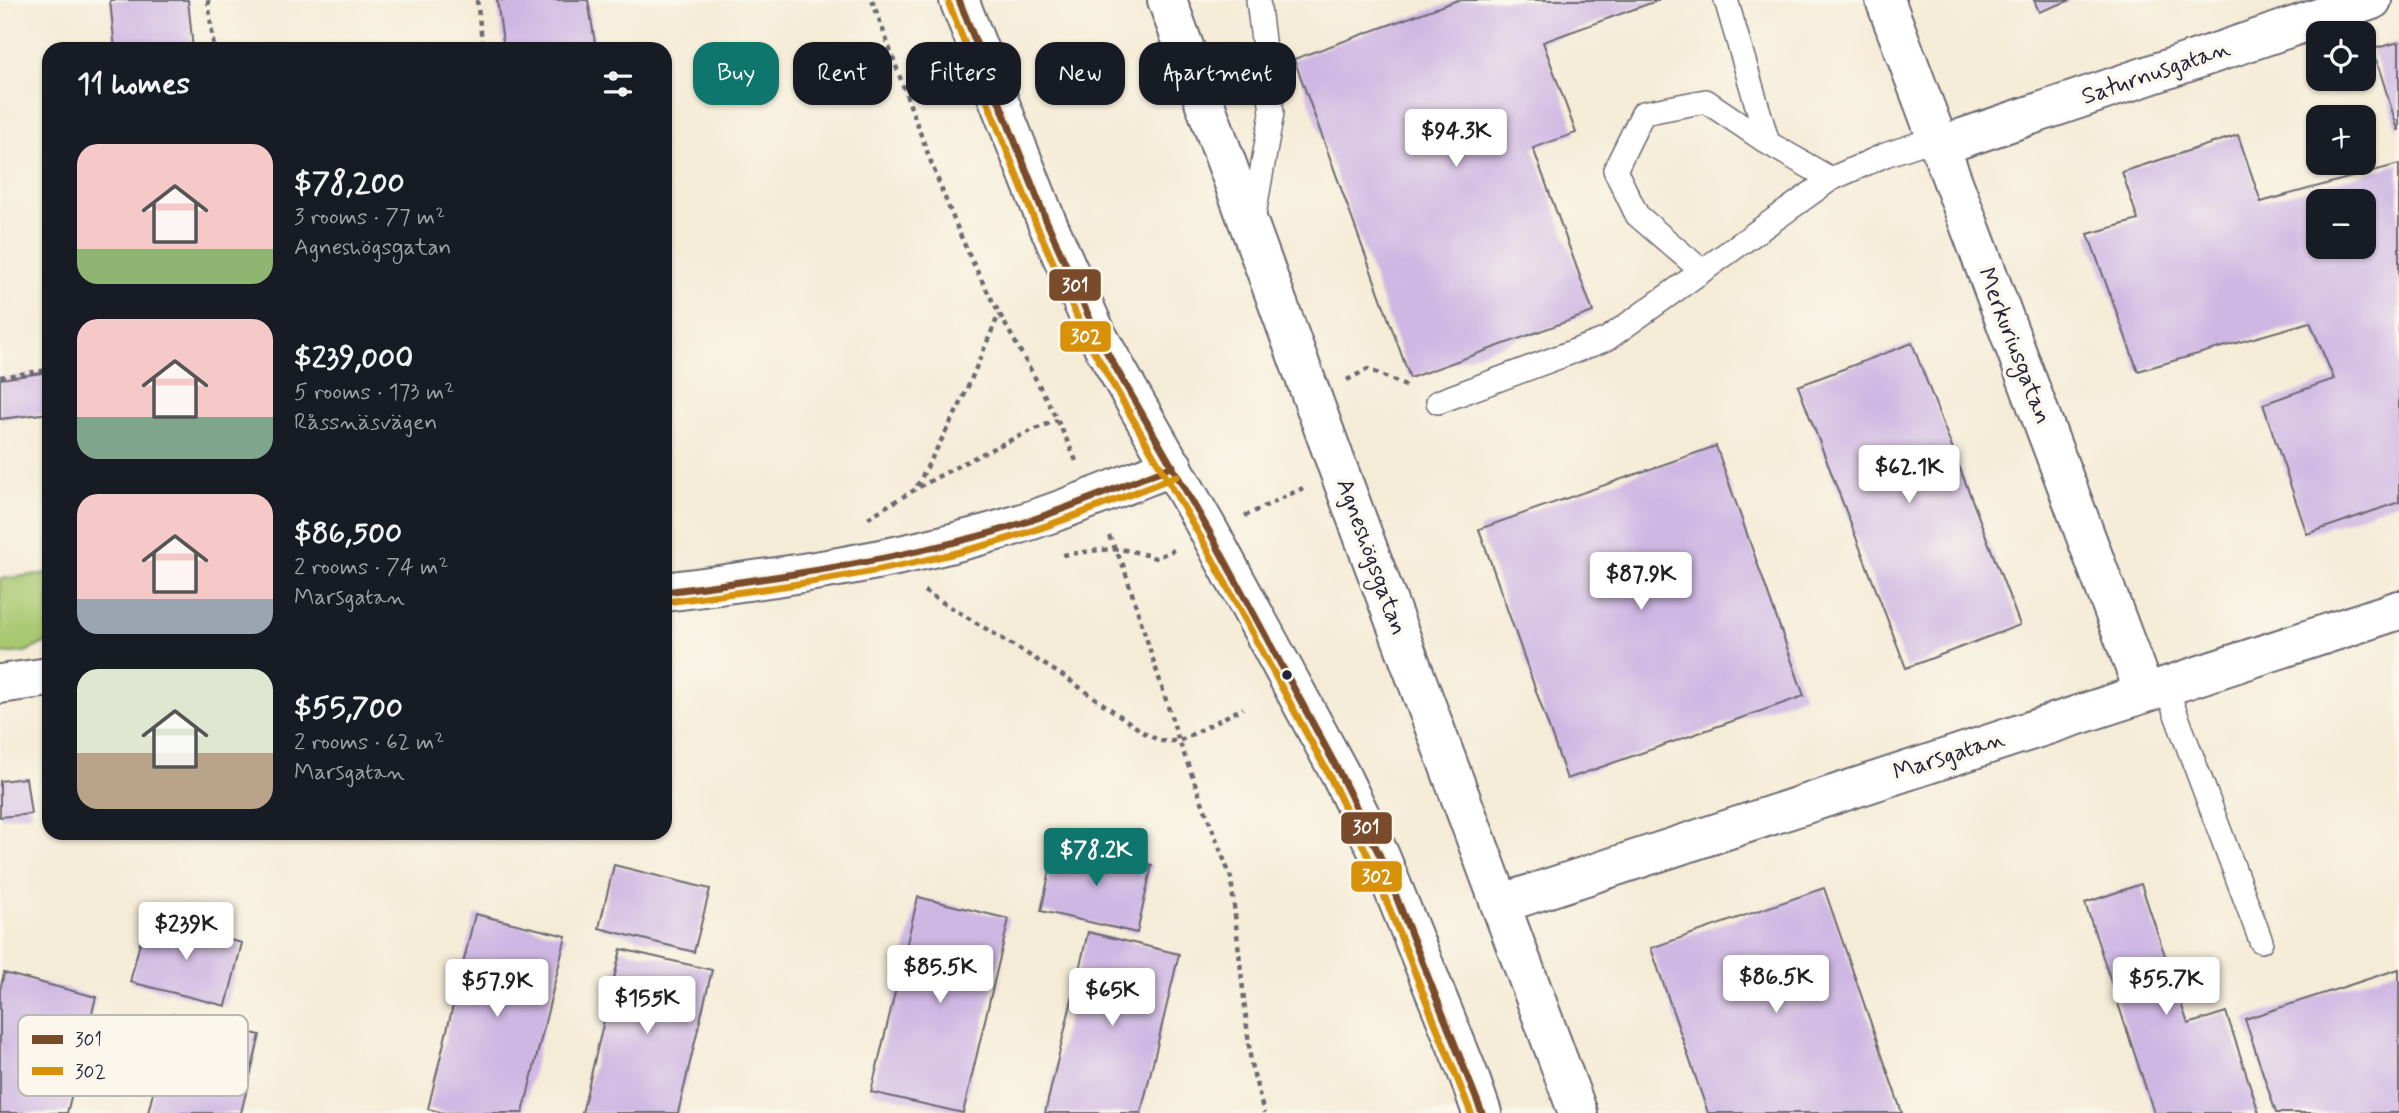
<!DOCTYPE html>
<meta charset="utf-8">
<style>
:root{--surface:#171b24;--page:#20242c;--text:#f1f3f6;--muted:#9ea1a6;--accent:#0f766e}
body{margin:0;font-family:Mynerve,sans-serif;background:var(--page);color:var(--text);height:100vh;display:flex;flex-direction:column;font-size:26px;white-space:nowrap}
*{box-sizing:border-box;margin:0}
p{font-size:23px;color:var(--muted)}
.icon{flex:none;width:38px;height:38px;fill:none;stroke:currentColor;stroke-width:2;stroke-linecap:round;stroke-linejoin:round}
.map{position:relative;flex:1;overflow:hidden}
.drawer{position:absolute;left:42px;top:42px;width:630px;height:798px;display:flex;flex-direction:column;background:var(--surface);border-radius:21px;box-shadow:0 2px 5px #0004}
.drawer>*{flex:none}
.banner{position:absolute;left:693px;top:42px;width:665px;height:63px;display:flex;gap:14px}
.controls{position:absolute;left:2306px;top:21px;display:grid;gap:14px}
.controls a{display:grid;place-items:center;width:70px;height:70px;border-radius:14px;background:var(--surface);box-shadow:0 2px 5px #0004;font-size:35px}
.price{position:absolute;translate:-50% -60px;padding:0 16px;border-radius:7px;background:#fff;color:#222;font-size:23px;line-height:46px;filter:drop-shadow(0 2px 4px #0008)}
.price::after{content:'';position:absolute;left:50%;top:42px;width:21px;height:16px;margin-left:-10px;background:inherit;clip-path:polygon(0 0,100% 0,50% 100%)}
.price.selected{background:var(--accent);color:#fff}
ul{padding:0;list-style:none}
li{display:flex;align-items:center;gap:21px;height:175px;padding:0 35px}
li span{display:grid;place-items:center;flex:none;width:196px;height:140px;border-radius:21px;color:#555}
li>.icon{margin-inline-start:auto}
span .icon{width:84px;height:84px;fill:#fffc;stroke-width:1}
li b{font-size:30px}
h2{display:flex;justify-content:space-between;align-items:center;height:84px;padding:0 35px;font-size:30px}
.tag{padding:0 24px;border-radius:21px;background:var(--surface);box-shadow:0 2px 5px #0004;font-size:24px;line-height:63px}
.tag.selected{background:var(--accent);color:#fff}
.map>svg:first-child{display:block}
.green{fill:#a8c870;stroke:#657556;stroke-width:2}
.building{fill:#cfb7e3;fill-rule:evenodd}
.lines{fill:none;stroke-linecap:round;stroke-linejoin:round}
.lane-casing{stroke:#6c6972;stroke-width:26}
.street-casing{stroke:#6c6972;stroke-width:42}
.secondary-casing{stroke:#6c6972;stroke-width:42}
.path{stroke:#6c6972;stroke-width:4.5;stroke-dasharray:5 5;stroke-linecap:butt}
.lane{stroke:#fff;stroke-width:23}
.street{stroke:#fff;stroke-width:38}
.secondary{stroke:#fff;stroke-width:38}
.bus-1-casing{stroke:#fbf7ec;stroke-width:12}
.bus-2-casing{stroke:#fbf7ec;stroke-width:12}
.bus-1{stroke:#7a4b2a;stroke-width:7}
.bus-2{stroke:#d79209;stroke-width:7}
.bus-dot{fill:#22223b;stroke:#fbf7ec;stroke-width:2.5}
.labels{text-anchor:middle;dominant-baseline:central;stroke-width:7;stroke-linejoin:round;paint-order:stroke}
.street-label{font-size:24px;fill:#22223b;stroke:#fbf7ec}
.key{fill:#fbf7ec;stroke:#bab7b7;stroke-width:2}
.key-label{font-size:19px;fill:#22223b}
.line-badge{stroke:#fbf7ec;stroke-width:2.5}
.badge-label{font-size:19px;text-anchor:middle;font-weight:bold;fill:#fff}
</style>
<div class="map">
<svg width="2399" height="1113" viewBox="0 0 2399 1113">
<rect width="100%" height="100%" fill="#fbf7ec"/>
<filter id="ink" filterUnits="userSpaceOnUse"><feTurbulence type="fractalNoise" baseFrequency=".0143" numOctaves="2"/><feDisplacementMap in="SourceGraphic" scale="14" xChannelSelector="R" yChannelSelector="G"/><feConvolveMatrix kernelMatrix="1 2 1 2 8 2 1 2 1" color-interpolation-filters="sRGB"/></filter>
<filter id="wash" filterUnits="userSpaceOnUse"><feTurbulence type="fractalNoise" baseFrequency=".00686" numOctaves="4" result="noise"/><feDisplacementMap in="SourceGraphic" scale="28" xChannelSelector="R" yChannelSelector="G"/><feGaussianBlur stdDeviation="1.57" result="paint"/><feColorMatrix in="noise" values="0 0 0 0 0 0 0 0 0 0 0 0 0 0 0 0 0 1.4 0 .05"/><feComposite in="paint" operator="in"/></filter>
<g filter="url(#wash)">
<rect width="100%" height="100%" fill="#f5ecd7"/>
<path class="green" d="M49,573V641L25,652L0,654V579Z"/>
<g id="blocks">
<path class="building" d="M110,0H188L193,49H115Z
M497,0H588L596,49H504Z
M1458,0H1659L1543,42L1576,133L1533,148L1593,312L1410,378L1294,59Z
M2034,0H2071L2039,12Z
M2399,42V130H2398L2373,49Z
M2238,135L2261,202L2399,164V502L2307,534L2263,404L2334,379L2310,322L2138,371L2088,234L2138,220L2122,172ZM2319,201H2364V247H2319Z
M1912,343L2020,625L1906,668L1798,386Z
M49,372V413L0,419V379Z
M1716,446L1804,696L1567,779L1479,529Z
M26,778L31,814L0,817V781Z
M1056,843L1152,865L1137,933L1041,911Z
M614,865L710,889L694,952L599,928Z
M2141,884L2188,1024L2226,1012L2259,1113H2154L2085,903Z
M1824,888L1902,1113H1708L1651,948Z
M918,897L1009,919L963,1113L871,1092Z
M475,914L566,936L523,1113H445L428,1109Z
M146,919L242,943L226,1006L130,982Z
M1088,932L1179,954L1141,1113H1045Z
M621,949L712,970L678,1113H582Z
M2399,969V1113H2276L2245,1019Z
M4,973L96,997L67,1113H0V990Z
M172,1014L260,1035L241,1113H148Z"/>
</g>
</g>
<g filter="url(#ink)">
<use href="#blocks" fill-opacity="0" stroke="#6c6972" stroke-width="2"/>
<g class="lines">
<g class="lane-casing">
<path id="lane" d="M1726,0L1768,143
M1253,220L1272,113L1258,0
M1702,271L1637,215L1615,170L1643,113L1706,101L1768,143L1831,179
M1438,402L1607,339L1831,179L1885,155L1936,138
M2165,685L2261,941"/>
</g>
<g class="street-casing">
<path id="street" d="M1167,0L1339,471L1578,1113
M1885,0L2144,692
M1939,146L2372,0
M665,592C776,578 886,563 993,532C1054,515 1114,489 1173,466
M0,684L49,677
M1500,904L2399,610"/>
</g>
<g class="secondary-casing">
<path id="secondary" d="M959,0L1046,220L1097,335L1210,533L1339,772L1380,856L1469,1076L1482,1113"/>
</g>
<path class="path" d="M208,0L214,49
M477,0L483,49
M872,0C901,78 927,157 960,234C993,312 1043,382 1076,461
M0,377L49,370
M1347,380L1368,369L1408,387
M917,486L961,403L999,314
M1245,516L1303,488
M868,518C928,480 991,447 1057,420
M1109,536L1123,565L1179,741L1231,878L1251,1064L1264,1113
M1063,555C1102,550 1117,544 1155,558L1174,550
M924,591L1065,677L1143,732L1160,741H1179L1243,708"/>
<use href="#lane" class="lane"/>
<use href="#street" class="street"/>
<use href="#secondary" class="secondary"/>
<g class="bus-1-casing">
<path id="bus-1" d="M959,0L1046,220L1097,335L1210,533L1339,772L1380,856L1482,1113
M665,592C776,578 886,562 994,532C1055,514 1114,489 1173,466"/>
</g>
<g class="bus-2-casing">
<path id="bus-2" d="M949,4L1036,224L1087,339L1201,538L1330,777L1370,860L1471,1113
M666,602C777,588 889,573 997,542C1058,524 1117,499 1177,476"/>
</g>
<use href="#bus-1" class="bus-1"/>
<use href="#bus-2" class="bus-2"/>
</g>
</g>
<circle class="bus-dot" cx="1287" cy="675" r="6"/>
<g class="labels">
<g class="street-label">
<text transform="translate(2156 73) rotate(-19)">Saturnusgatan</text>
<text transform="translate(2014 346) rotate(69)">Merkuriusgatan</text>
<text transform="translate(1371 557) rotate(70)">Agneshögsgatan</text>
<text transform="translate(1949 756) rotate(-18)">Marsgatan</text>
</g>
</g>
<rect x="18" y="1015" width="230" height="81" rx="10" class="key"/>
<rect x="32" y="1035" width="31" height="9" fill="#7a4b2a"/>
<rect x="32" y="1067" width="31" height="8" fill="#d79209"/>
<g class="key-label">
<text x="75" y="1046">301</text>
<text x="75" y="1078">302</text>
</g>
<g class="line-badge">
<rect x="1048" y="268" width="54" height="34" rx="7" fill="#7a4b2a"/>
<rect x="1059" y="320" width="53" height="33" rx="7" fill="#d79209"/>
<rect x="1340" y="811" width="53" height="34" rx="7" fill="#7a4b2a"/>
<rect x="1350" y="860" width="53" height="33" rx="7" fill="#d79209"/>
</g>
<g class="badge-label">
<text x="1075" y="292">301</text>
<text x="1086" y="343">302</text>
<text x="1366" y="834">301</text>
<text x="1377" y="883">302</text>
</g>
</svg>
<div class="controls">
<a><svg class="icon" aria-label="locate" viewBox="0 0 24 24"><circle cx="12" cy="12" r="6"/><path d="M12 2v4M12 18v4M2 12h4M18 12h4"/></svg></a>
<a>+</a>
<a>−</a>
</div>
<b class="price" style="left:1456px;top:169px">$94.3K</b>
<b class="price" style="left:1909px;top:505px">$62.1K</b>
<b class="price" style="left:1641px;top:612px">$87.9K</b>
<b class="price selected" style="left:1096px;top:888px">$78.2K</b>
<b class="price" style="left:186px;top:962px">$239K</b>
<b class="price" style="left:940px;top:1005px">$85.5K</b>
<b class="price" style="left:1776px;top:1015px">$86.5K</b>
<b class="price" style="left:2166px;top:1017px">$55.7K</b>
<b class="price" style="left:497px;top:1019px">$57.9K</b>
<b class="price" style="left:1112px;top:1028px">$65K</b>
<b class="price" style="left:647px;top:1036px">$155K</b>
<div class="banner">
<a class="tag selected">Buy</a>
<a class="tag">Rent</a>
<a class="tag">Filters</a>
<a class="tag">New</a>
<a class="tag">Apartment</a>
</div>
<section class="drawer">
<h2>11 homes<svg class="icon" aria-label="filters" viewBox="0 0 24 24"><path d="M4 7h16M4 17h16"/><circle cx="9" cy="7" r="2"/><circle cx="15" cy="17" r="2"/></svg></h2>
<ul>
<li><span style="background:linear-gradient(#f6c9c9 75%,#8fb573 0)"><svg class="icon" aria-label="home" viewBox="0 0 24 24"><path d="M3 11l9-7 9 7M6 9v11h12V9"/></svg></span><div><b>$78,200</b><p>3 rooms · 77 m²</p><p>Agneshögsgatan</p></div></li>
<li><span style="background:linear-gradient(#f6c9c9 70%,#7fa58c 0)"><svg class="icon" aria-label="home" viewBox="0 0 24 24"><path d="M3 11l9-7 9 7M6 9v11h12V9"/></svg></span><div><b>$239,000</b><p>5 rooms · 173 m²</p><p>Råssnäsvägen</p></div></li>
<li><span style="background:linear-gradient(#f6c9c9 75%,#9aa5b1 0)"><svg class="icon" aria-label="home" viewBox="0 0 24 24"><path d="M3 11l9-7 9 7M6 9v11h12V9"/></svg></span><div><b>$86,500</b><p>2 rooms · 74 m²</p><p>Marsgatan</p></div></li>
<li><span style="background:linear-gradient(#dfe7d0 60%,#b9a48a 0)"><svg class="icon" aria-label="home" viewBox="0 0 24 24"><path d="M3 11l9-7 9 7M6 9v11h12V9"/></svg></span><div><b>$55,700</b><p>2 rooms · 62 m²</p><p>Marsgatan</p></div></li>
</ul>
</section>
</div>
